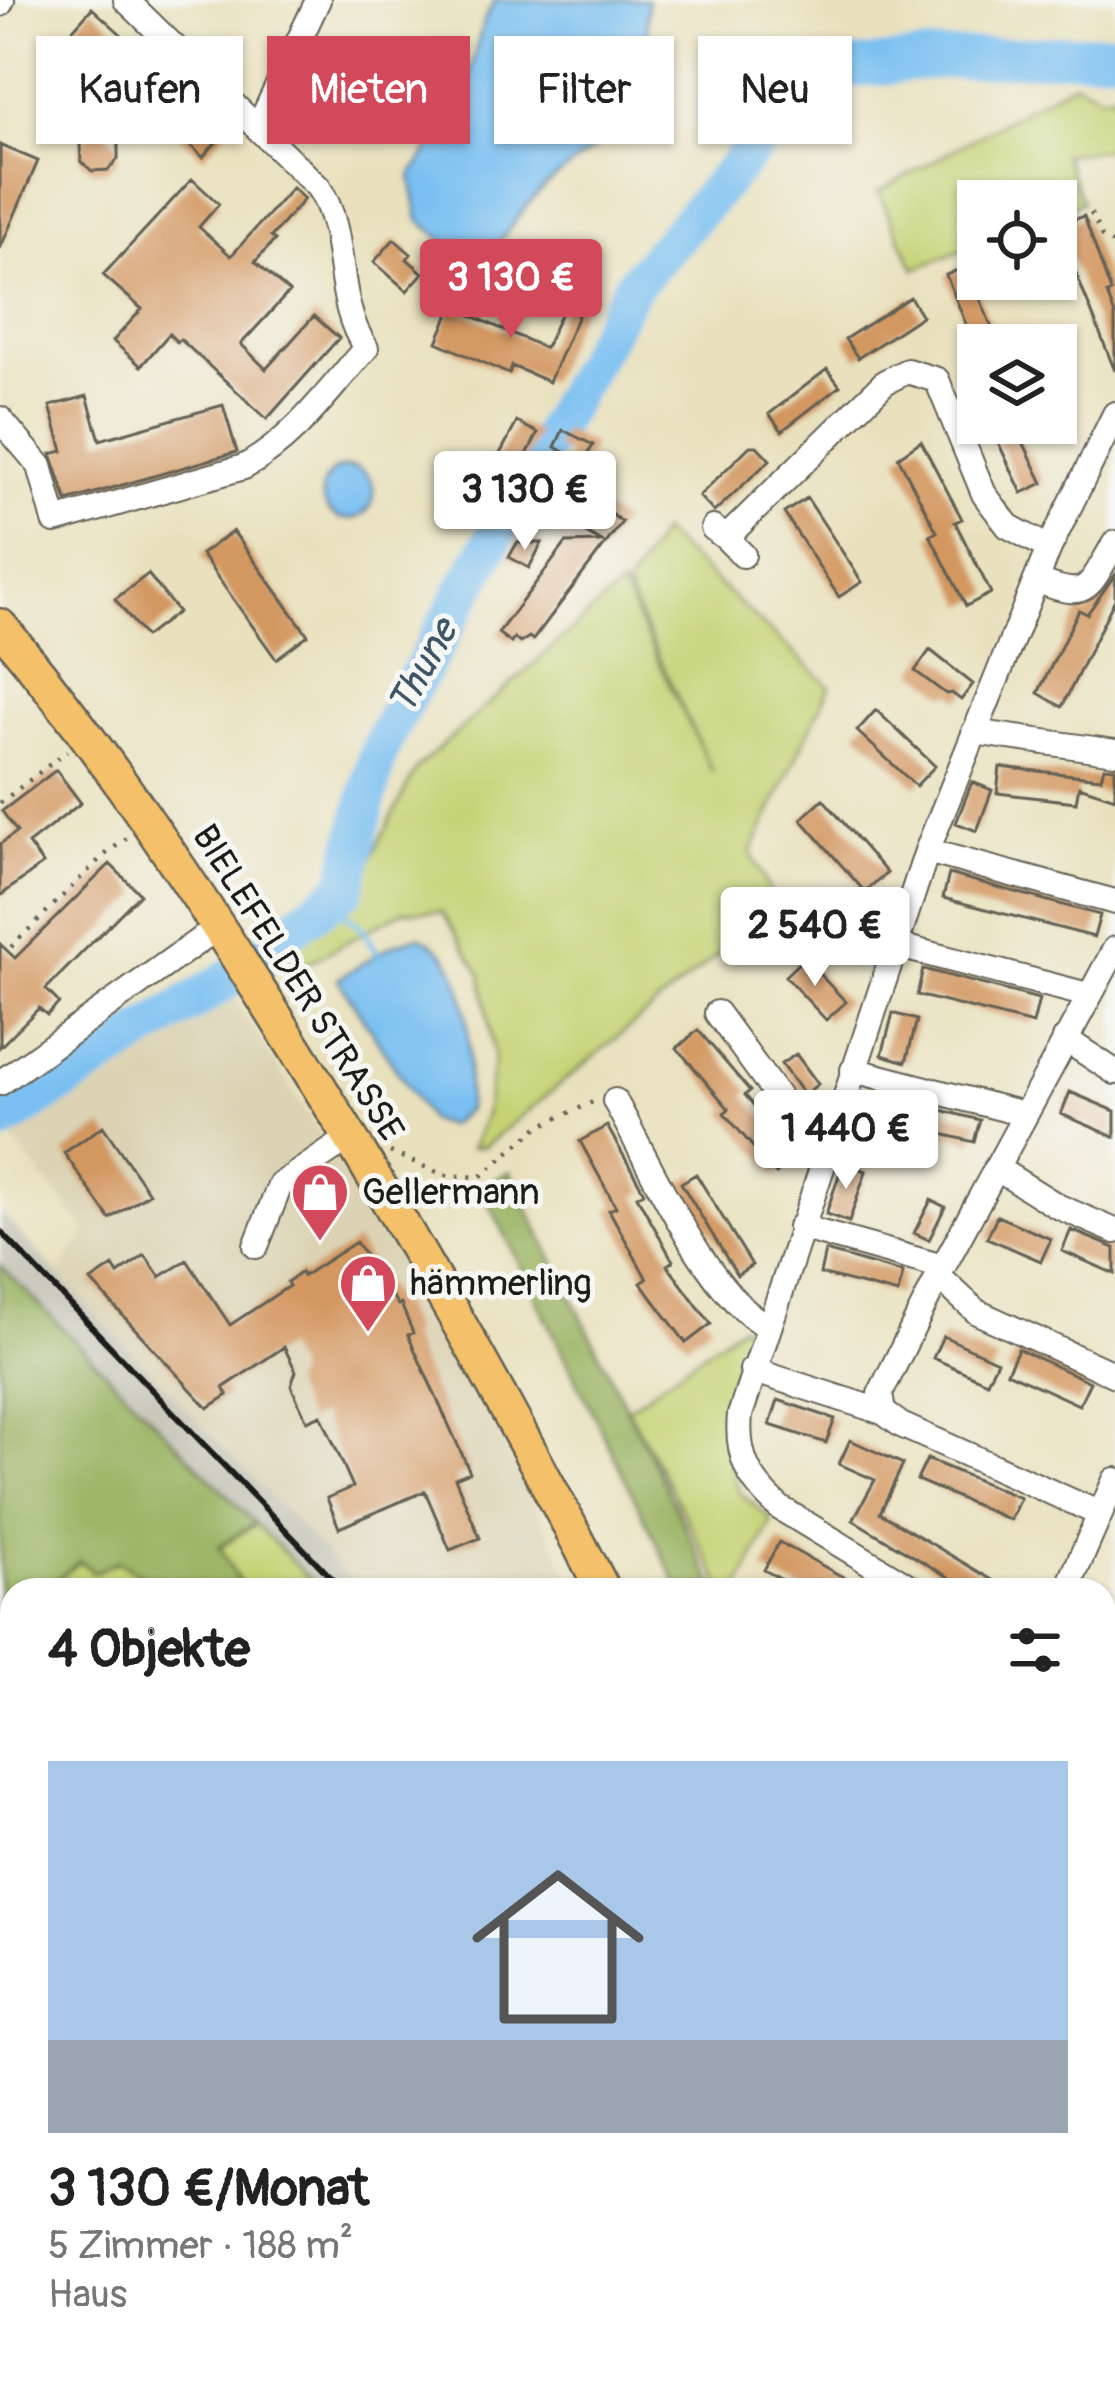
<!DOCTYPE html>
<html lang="de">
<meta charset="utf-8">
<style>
:root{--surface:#fff;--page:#f2f2f2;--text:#222;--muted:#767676;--line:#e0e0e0;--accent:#d1495b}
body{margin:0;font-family:Pangolin,sans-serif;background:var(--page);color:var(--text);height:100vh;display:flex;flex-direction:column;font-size:45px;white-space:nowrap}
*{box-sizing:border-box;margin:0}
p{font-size:39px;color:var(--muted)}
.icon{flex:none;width:66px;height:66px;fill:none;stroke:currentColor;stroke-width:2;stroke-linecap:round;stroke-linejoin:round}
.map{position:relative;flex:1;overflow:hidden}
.details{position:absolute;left:0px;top:1578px;width:1116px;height:807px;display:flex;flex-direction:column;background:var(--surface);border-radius:36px 36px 0 0;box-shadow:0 3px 9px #0004}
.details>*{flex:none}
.guide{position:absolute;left:36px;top:36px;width:1044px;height:108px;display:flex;gap:24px}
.buttons{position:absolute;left:957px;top:180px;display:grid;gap:24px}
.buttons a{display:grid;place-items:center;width:120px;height:120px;border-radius:0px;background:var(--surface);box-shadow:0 3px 9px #0004;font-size:60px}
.price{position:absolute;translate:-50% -102px;padding:0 27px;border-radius:12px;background:#fff;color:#222;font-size:39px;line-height:78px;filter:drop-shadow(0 3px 6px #0008)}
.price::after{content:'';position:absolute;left:50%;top:72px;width:36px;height:27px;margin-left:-18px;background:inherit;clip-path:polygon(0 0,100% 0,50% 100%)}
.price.selected{background:var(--accent);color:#fff}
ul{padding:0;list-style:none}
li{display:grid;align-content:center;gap:24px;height:636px;padding:0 48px}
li+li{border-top:3px solid var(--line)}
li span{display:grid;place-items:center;height:372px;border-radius:0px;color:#555}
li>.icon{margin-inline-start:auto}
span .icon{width:216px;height:216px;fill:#fffc;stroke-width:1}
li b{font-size:51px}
h2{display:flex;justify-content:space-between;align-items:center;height:144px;padding:0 48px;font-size:51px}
.tag{padding:0 42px;border-radius:0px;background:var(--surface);box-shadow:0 3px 9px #0004;font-size:42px;line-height:108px}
.tag.selected{background:var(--accent);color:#fff}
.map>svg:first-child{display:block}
.built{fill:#dcd3b4}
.industrial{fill:#c6c5b8}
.green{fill:#c5d374;stroke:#707848;stroke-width:3}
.forest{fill:#9cb566;stroke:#5c6841;stroke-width:3}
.water{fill:#79bff1;stroke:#4a6e86;stroke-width:3}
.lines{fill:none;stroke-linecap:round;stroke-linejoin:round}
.stream{stroke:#79bff1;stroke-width:6}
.river{stroke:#79bff1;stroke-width:39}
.building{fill:#d39760}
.minor-casing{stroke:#646155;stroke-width:28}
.major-casing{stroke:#646155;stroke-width:38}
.path{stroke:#646155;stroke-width:4.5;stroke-dasharray:3 9;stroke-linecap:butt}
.minor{stroke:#fff;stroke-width:24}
.major{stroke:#f4c16b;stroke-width:33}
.rail{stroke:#1c1c1c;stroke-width:6}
.labels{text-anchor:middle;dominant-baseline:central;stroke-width:10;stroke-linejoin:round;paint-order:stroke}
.street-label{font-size:36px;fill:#1c1c1c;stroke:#f6f6f2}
.poi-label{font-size:36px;fill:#1c1c1c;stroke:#f6f6f2;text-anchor:start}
.water-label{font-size:39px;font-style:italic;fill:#3d5567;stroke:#f6f6f2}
</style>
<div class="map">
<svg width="1115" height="2384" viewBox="0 0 1115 2384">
<rect width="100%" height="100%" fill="#f6f6f2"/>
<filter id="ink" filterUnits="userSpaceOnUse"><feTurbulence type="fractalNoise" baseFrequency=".00833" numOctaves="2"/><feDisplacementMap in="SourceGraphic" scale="24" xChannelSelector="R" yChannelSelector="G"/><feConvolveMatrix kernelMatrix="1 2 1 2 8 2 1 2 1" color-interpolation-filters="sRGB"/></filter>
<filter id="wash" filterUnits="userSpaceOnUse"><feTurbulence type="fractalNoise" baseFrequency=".004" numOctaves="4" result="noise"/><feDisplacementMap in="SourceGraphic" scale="48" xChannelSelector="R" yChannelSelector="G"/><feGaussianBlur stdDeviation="2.7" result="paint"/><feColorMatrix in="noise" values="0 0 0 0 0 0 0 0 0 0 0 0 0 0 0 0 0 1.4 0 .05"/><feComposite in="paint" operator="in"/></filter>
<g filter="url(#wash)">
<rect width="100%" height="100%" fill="#e9e1be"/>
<path class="built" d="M234,999L408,1273L516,1467L577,1590H360L58,1274L87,1231L11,1139Z"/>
<path class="industrial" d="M0,1212L58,1274L360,1590H320L0,1265Z"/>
<path class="green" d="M1074,82L1103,95L1115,93V149L1063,154L1082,202L1056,213V201H978V244L915,269L878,192Z
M661,532L830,686L751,853L777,906L485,1146L471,1148L485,1115L494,1058L481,974L442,912L403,911L292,972L284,956L354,893L416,769L621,586L713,773L626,588Z
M741,1325L747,1330L730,1381L724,1436L739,1492L772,1520L738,1590H724L628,1408Z
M256,1524L320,1590H244L220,1547Z
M80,1562L94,1572L118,1562L166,1590H45Z
M12,1616V1822L0,1827V1625Z"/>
<path class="forest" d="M510,1172L716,1590H680L481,1186Z
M0,1265L255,1523L219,1546L243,1590H168L118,1561L94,1572L80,1561L43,1590H12V1614L0,1624Z"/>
<path class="water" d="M495,0H648C643,28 654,56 645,83C628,132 585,152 549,183C526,202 508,232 489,255L459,253L419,220L411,177L464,96L483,22Z
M322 493a26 26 0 1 1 52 0a26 26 0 1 1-52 0Z
M418,936C479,957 468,1060 467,1110L448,1126L429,1120L338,979L392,945Z"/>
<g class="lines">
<path class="stream" d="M328,901L362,927L377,953"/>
<path class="river" d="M0,1123L254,963L289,930L346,888L377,757L387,733L632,286L821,71L938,60L1115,52"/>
</g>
<g id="blocks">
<path class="building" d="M92,8L227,130L203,157L124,85L88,126L74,114L111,73L68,35Z
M98,125L118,144V159L108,170L92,171L81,161L80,145Z
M0,145L38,161L0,249Z
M192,179L219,204L199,227L231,256L292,188L304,199L271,237L275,240L255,262L289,292L241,344L266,369L314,316L339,338L267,419L180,339L177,342L169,334L141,366L113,341L142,309L103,275Z
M1084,216L1111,292L1107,294L1115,315V371L1057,226Z
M394,239L411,254L407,259L423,273L407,291L374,262Z
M967,266L996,338L975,346L946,275Z
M572,288L587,295L549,382L512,366L509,374L437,342L452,307L545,348Z
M910,297L922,316L858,358L845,339Z
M827,369L840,386L782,431L769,414Z
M87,396L100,440L223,405L237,452L67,501L51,454L63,451L50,406Z
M517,422L538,433L516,476L494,465Z
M989,423H1014L1043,483L1022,493Z
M563,430L593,445L569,490L554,483L569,455L555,447Z
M921,441L962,519L955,522L991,593L966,606L930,535L937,532L898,457Z
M750,446H757L770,460L714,512L699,496Z
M468,464L490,475L472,508L451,498Z
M807,498L862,582L839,597L784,513Z
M596,503L622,522L533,640L529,637L520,643L514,638L511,643L498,633L566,543L602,542L577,528Z
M233,531L308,635L276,659L201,554Z
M517,543H542L529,568L509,557Z
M148,574L178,612L145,637L115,599Z
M1115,575V599L1062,707L1038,693L1079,610L1087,614Z
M930,650L973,684L961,700L952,693L946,694L915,671Z
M876,710L935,766L916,786L857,731Z
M1000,767L1101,778L1104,767L1115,768V798L1079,786L1076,802L997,793Z
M56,770L81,803L28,844L43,864L0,896V844L17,832L2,811Z
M972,782L992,790L977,831L956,823Z
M823,799L887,873L865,892L801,819Z
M110,864L140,894L46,989L59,1003L47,1015L39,1008L0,1047V944L15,958Z
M949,874L1100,915L1094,937L943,898Z
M804,958L846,1002L826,1020L785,976Z
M923,969L1039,999L1033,1024L917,995Z
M893,1013L917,1020L906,1062L882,1055Z
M698,1030L750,1091L745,1095L797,1156L776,1174L724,1113L729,1109L677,1048Z
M796,1054L818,1084L804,1095L781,1064Z
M1070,1092L1115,1111V1137L1061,1114Z
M883,1095L980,1120L974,1142L877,1118Z
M103,1126L149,1193L110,1219L64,1153Z
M607,1126L644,1192L637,1196L673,1261L667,1265L711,1324L686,1343L641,1283L647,1279L609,1210L616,1207L580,1141Z
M843,1163L866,1171L849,1222L826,1214Z
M696,1174L752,1265L737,1275L681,1183Z
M931,1200L945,1207L929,1240L914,1233Z
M997,1216L1051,1239L1041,1261L987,1238Z
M1071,1230L1115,1248V1274L1062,1251Z
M356,1242L398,1305L401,1304L413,1333L408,1335L470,1472L455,1478L480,1538L450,1550L425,1491L339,1528L327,1498L353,1487L321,1415L307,1421L291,1386L296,1371L284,1347L223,1388L228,1395L208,1408L91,1281L113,1266L118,1274L145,1255L160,1277L187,1260L230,1325L289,1286L287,1282L301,1272L303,1276Z
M825,1251L903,1273L898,1294L820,1274Z
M943,1336L997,1361L987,1382L933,1358Z
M1018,1349L1090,1382L1079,1405L1007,1372Z
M778,1400L835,1419L826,1443L770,1425Z
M850,1440L903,1464L880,1513L1009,1590H970L853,1520L875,1480L839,1464Z
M927,1459L1020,1498L1010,1520L917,1480Z
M779,1542L845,1578L838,1590H801L764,1570Z"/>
</g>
</g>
<g filter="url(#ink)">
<use href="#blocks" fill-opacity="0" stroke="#646155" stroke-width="3"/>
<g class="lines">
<g class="minor-casing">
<path id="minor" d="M0,4L2,0
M258,128L318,0
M0,419L40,466L55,521L244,467C295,439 328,391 366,348C332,298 350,234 318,187L126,0
M713,528L726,538L885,382L907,371L937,380L984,494L1008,526L1049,548
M726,538L743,555
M1036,580C1091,602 1087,588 1115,543
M974,732L1115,752
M927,851L1115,902
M895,945L1088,995
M717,1013L805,1134L827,1147
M1065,1039L1115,1072
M853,1070L1024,1114
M0,1083L218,927
M615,1101C648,1160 708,1297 767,1326
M996,1168L1057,1206L1115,1231
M800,1227L943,1267
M256,1246L280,1185L351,1137
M938,1276L977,1312L1115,1375
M752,1370L883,1412
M1100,1514L901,1425L883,1412L880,1394L943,1267L1115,949
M915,1590L780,1508C749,1481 736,1456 740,1415L927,851L1049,548L1115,414
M1067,1590L1115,1480
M0,1949L12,1943
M1104,1960L1115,1965
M0,2154L12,2179
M138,2373L144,2384
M325,2373L331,2384
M525,2373L530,2384
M1104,2384L1115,2359"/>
</g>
<g class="major-casing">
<path id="major" d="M0,626C100,745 185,874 268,1005C389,1195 500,1390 603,1590
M901,2373L906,2384
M1042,2373L1048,2384"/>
</g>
<path class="path" d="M1091,213L1102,237L1115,245
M0,803L67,751
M11,947L102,857L128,837
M390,1152L444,1175L480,1177L538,1127L595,1101
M673,2373L676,2384"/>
<use href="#minor" class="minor"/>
<use href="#major" class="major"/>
<path class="rail" d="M0,1231L343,1590
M985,2373L991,2384"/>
</g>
</g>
<defs>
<g id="shop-pin" transform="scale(3)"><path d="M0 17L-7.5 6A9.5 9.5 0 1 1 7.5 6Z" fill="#d1495b" stroke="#f6f6f2"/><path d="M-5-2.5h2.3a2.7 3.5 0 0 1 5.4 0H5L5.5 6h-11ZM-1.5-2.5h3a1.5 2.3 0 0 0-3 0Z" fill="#fff"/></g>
</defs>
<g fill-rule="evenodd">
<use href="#shop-pin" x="320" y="1192"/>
<use href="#shop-pin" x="368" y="1283"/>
</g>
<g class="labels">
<g class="street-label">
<text transform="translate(298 983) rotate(58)">BIELEFELDER STRASSE</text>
</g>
<g class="poi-label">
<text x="362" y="1192">Gellermann</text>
<text x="410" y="1283">hämmerling</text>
</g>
<g class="water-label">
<text transform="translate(423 667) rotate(-61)">Thune</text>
</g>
</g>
</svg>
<div class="buttons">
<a><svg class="icon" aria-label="locate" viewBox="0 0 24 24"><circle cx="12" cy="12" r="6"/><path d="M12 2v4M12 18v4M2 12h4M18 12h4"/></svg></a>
<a><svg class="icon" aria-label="layers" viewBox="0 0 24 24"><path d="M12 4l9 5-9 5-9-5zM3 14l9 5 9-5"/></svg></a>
</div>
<b class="price selected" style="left:511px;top:341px">3 130 €</b>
<b class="price" style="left:525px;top:553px">3 130 €</b>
<b class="price" style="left:815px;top:989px">2 540 €</b>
<b class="price" style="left:846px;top:1192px">1 440 €</b>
<div class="guide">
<a class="tag">Kaufen</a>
<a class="tag selected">Mieten</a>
<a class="tag">Filter</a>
<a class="tag">Neu</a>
</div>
<section class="details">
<h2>4 Objekte<svg class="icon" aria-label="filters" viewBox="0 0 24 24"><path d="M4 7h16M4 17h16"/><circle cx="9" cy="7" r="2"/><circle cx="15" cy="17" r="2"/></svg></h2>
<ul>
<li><span style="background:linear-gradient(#a9c7e8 75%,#9aa5b1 0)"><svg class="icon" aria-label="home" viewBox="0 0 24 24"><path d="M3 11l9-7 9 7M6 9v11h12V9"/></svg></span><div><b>3 130 €/Monat</b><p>5 Zimmer · 188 m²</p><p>Haus</p></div></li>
</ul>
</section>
</div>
